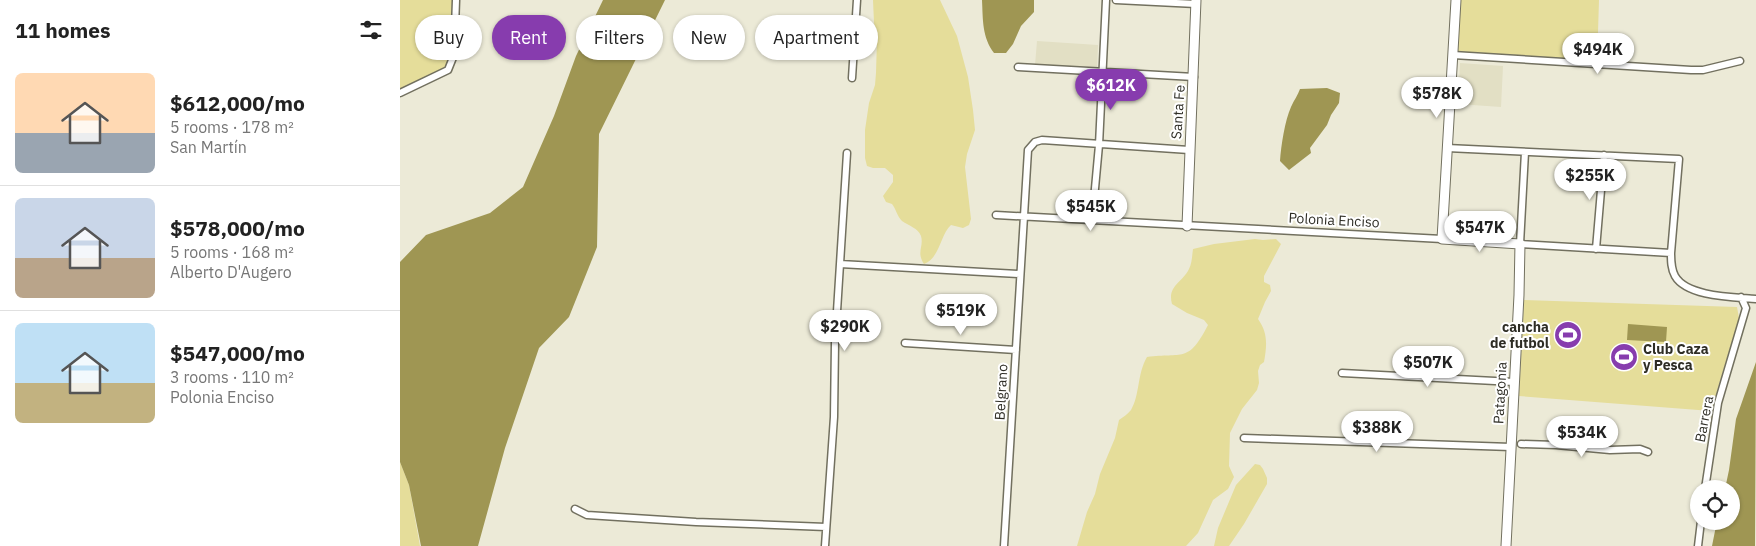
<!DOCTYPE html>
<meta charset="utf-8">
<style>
:root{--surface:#fff;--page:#f6f6f6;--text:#222;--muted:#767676;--line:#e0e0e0;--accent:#873cae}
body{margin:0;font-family:"IBM Plex Sans",sans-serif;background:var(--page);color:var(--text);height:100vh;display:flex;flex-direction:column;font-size:19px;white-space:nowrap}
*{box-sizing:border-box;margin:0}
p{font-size:16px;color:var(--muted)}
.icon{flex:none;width:28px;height:28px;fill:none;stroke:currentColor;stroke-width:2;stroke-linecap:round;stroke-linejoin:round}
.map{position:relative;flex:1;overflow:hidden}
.sheet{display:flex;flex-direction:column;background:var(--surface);width:400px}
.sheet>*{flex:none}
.top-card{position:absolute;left:15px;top:15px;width:475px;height:45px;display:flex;gap:10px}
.tools{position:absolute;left:1290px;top:480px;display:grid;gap:10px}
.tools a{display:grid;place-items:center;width:50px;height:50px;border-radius:50%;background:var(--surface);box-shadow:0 1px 4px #0004;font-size:25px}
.price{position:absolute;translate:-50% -42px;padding:0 11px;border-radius:18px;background:#fff;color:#222;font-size:16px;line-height:32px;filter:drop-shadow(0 1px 2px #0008)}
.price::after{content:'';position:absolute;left:50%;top:30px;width:15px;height:11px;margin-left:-8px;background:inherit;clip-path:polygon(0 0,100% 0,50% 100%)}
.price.active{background:var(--accent);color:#fff}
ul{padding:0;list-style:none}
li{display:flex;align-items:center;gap:15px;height:125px;padding:0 15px}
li+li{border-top:1px solid var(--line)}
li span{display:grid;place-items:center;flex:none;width:140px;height:100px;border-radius:8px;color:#555}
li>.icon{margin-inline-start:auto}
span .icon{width:60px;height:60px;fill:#fffc;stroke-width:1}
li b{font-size:21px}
h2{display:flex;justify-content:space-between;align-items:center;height:60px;padding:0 15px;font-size:21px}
.pill{padding:0 18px;border-radius:22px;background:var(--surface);box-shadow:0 1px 4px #0004;font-size:18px;line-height:45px}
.pill.active{background:var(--accent);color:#fff}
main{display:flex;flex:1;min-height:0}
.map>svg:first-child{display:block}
.built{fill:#e2dfc4}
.green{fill:#e5dd9a}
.water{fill:#9f9653}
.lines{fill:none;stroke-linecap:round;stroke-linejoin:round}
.street-casing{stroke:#72705f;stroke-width:9}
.secondary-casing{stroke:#72705f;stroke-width:11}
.street{stroke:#fff;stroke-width:6}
.secondary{stroke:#fff;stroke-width:9}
.labels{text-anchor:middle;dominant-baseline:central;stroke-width:4;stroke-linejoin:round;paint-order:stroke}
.street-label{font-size:14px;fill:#2e2d25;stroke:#fff}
.poi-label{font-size:14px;font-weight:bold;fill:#2e2d25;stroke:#fff;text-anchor:end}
</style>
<main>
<section class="sheet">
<h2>11 homes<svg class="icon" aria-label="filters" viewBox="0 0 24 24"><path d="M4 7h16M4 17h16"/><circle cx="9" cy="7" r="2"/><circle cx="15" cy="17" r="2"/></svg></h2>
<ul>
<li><span style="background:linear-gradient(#ffd9b3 60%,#9aa5b1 0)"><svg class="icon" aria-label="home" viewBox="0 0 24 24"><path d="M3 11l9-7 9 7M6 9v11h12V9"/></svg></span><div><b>$612,000/mo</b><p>5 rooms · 178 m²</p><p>San Martín</p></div></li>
<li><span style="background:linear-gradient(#c9d6e8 60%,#b9a48a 0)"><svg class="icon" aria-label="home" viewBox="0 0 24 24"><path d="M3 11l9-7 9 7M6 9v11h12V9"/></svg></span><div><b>$578,000/mo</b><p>5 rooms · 168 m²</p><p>Alberto D'Augero</p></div></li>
<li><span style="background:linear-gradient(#bfe0f5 60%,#c2b280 0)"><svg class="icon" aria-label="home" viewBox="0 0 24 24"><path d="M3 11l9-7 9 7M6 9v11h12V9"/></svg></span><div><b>$547,000/mo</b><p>3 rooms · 110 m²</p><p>Polonia Enciso</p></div></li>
</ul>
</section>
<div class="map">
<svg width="1356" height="546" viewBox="0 0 1356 546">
<rect width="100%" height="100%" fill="#ecead7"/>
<path class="built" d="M637,41L698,45L697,69L635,65Z
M1060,63L1103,66L1101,107L1058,104Z"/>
<path class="green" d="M0,0H56L54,55L48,70L0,95Z
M473,0H540L557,36L568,77L573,110L575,130L567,154L565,167L571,219L569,225L563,228L551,225C540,235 540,258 524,264C516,252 524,247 521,236C518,228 509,226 502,221C497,216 496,209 492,204L486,202L483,196L493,182V175L485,168H473L467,166L465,158V130L469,103L475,85L476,73L477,39L474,23Z
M1056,0H1199L1197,64L1053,55Z
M855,239L863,240L876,239L881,244L864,276V282L870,285L871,291L865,302L858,319C868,333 867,345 864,362L860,365L858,371L859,383L857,390L842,409L830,433L829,466L834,477L828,489L813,500L798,533L786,546H677L687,512L695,494L700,474L715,438L719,420C723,417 728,414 731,410C740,395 737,374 747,357C783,352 788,364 808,325L804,320L787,313L772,304C767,286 782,283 789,269C792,263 792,256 793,249L814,244Z
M1124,300L1337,307L1339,318L1311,411L1119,396Z
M0,462L9,485L20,546H0Z
M855,464L860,465L863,469L867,478V484L844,524L829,546H814L818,528L836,485Z"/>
<path class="water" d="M203,0H265L199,134L197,247L169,317L139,348L105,448L78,546H21L9,485L0,462V262L26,235L90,213L123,187L154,116L176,56Z
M582,0H634V12L621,26L613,44L606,53H594C582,37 583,20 582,0Z
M927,88L940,93L939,103L931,115L927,125L910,148L911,153L889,170L880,161C881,146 885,120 891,107C894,100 898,95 900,89Z
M1228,324L1267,327L1266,342L1227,340Z
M1356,362L1355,546H1312L1317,521H1331V489H1325L1329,470L1336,419Z"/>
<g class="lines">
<g class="street-casing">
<path id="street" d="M716,0L796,4
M1053,55L1291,70H1303L1340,61
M618,67L794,77
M452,78L457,0
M0,93L48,70L54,55L56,0
M1047,148L1279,159L1271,253C1271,261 1271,269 1275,276C1287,297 1334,297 1356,299
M1125,152L1120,244L1271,253
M596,215L1042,239
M692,221L699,145L706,0
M1196,249L1204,155
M440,264L620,274
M505,343L616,350
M942,373L1114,382
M844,438L1111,447
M1121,444L1156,445L1210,450L1240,449L1248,452
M1305,489L1318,403L1346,308L1341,297
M175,509L187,515L296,522L426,527
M425,546L434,417L435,343L447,153
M604,546L628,150L635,142L642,140L789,150
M1298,546L1301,521"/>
</g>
<g class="secondary-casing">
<path id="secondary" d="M1056,0L1042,239L1120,244L1119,295L1106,546
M787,226L796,0"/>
</g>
<use href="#street" class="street"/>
<use href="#secondary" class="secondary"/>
</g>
<defs>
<g id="stadium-disc" transform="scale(1.4375)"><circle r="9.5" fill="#873cae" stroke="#fff"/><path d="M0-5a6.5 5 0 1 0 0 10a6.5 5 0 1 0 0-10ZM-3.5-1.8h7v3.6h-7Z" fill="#fff"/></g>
</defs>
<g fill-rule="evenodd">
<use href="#stadium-disc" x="1168" y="335"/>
<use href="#stadium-disc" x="1224" y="357"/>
</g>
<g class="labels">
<g class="street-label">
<text transform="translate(778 112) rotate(-86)">Santa Fe</text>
<text transform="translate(934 220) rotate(3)">Polonia Enciso</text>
<text transform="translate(601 392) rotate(-87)">Belgrano</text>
<text transform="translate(1100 393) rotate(-87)">Patagonia</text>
<text transform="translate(1304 419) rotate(-79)">Barrera</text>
</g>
<g class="poi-label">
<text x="1149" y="327">cancha<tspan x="1149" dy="16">de futbol</tspan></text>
<text x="1243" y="349" text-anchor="start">Club Caza<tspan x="1243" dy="16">y Pesca</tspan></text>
</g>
</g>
</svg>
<div class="tools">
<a><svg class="icon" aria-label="locate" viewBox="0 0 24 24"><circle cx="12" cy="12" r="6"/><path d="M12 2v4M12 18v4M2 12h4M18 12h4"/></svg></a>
</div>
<b class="price" style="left:1198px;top:75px">$494K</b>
<b class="price active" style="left:711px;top:111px">$612K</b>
<b class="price" style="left:1037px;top:119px">$578K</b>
<b class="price" style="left:1190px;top:201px">$255K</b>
<b class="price" style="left:691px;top:232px">$545K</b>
<b class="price" style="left:1080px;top:253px">$547K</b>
<b class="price" style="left:561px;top:336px">$519K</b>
<b class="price" style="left:445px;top:352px">$290K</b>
<b class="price" style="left:1028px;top:388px">$507K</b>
<b class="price" style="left:977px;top:453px">$388K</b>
<b class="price" style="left:1182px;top:458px">$534K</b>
<div class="top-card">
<a class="pill">Buy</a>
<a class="pill active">Rent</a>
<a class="pill">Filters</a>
<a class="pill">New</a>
<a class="pill">Apartment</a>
</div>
</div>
</main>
